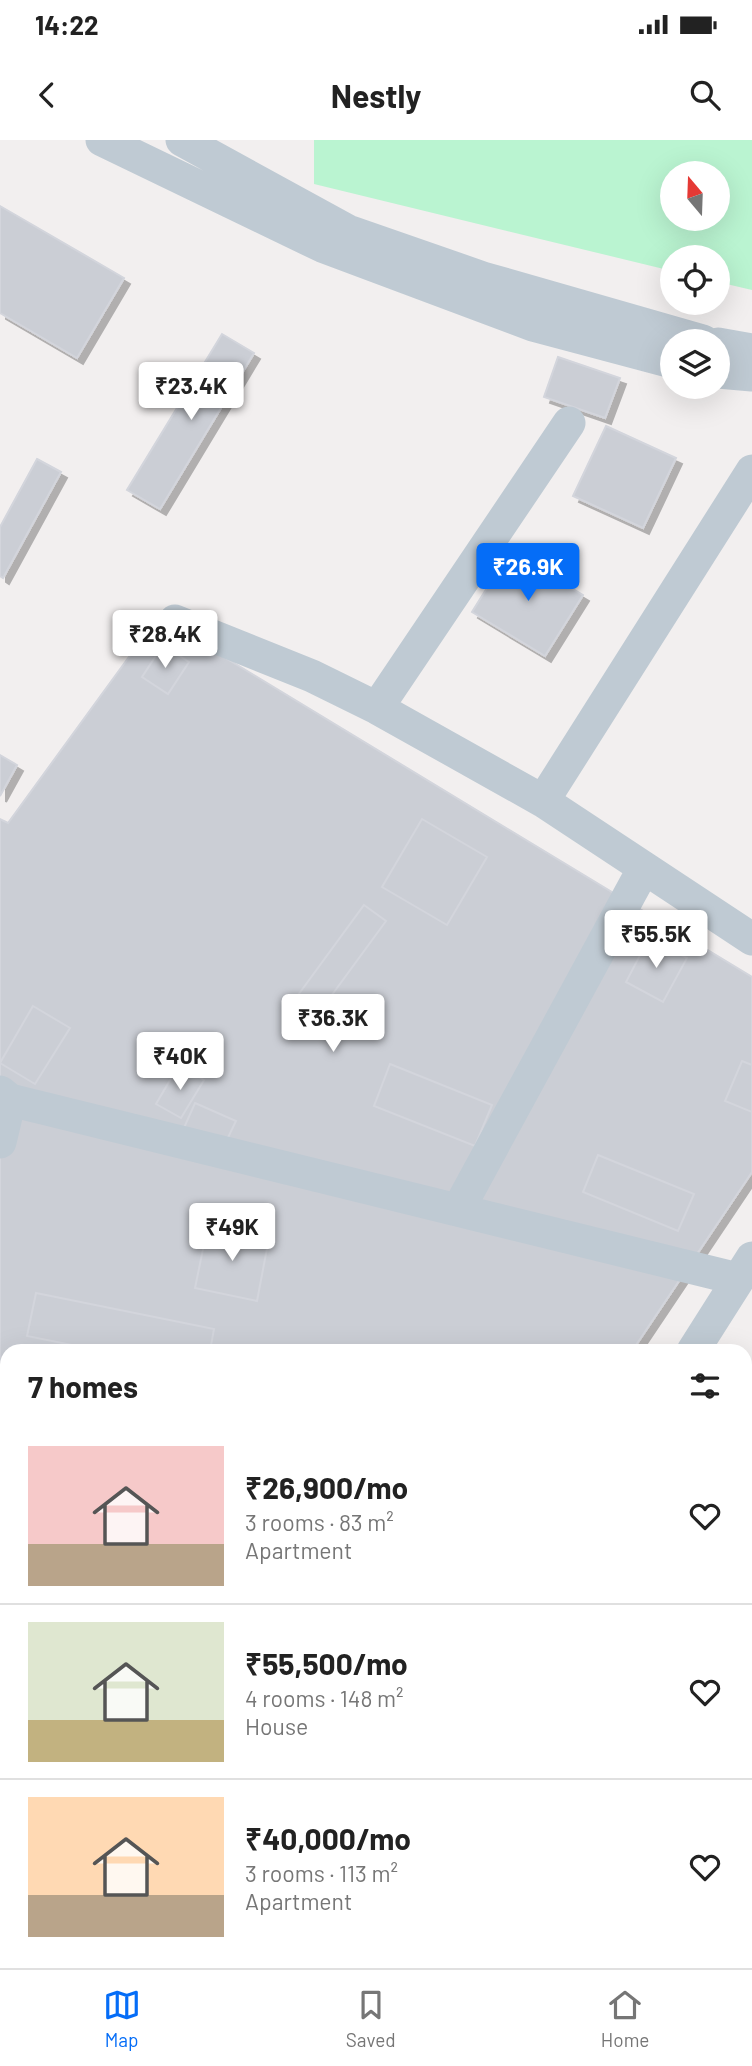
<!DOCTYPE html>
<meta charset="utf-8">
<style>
:root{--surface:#fff;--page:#f2f2f2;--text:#222;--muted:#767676;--line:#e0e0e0;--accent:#056df7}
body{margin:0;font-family:Barlow,sans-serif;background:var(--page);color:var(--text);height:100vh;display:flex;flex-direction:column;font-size:26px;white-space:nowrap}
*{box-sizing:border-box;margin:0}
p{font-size:23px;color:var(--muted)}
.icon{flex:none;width:38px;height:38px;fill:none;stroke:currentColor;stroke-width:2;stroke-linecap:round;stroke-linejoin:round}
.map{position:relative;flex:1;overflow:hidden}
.sheet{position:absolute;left:0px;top:1204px;width:752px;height:625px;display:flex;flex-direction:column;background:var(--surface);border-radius:21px 21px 0 0;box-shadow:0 7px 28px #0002}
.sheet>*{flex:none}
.needle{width:46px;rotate:341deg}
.buttons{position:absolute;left:660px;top:21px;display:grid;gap:14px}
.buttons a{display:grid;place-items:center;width:70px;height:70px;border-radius:50%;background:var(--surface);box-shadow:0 7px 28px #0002;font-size:35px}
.price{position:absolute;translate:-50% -60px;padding:0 16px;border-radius:7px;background:#fff;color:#222;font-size:23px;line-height:46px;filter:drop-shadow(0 2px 4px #0008)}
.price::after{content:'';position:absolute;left:50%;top:42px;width:21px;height:16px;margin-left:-10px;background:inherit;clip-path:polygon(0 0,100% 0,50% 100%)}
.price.active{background:var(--accent);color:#fff}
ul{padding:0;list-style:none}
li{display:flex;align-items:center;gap:21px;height:175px;padding:0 28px}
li+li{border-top:2px solid var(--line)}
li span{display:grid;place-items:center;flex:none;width:196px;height:140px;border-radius:0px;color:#555}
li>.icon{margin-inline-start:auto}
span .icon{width:84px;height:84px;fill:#fffc;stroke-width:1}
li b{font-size:30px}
h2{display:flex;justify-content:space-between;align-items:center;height:84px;padding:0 28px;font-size:30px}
.status{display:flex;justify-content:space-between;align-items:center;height:49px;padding:0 35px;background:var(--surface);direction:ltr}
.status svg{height:19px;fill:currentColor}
header{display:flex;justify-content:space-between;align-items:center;height:91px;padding:0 28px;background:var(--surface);font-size:32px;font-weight:700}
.tab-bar{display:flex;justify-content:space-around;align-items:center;height:98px;border-top:2px solid var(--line);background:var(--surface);font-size:19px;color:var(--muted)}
.tab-bar a{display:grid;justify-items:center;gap:4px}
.tab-bar .active{color:var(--accent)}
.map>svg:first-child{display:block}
.green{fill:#baf4d1;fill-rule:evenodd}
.building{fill:#cbced5;stroke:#d3d5dc;stroke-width:2;filter:url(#shadow)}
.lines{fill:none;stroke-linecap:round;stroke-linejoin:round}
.minor{stroke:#bfcad3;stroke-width:33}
.major{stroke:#acbfd1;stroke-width:38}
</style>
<div class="status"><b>14:22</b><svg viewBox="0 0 49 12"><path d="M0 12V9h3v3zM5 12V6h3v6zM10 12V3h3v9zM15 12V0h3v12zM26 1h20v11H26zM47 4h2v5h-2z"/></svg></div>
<header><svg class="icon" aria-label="back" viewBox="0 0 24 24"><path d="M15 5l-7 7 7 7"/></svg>Nestly<svg class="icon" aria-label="search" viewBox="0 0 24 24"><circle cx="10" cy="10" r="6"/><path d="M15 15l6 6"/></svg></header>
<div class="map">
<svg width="752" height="1828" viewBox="0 0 752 1828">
<defs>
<filter id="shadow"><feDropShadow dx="6" dy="6" stdDeviation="0" flood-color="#0004"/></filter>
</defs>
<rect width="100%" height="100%" fill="#f2efef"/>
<path class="green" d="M314,0H752V150L718,142V117H672V131L314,44ZM672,33H718V79H672Z"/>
<path class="building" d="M0,66L124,138L77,218L0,173Z
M222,194L254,213L160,369L127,350Z
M558,217L620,238L605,278L544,257Z
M606,286L676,318L643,388L573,356Z
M37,319L61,332L3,438L0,436V387Z
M510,411L583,455L545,516L472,472Z
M158,477L752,837V1032L632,1211H7V1547L0,1546V679L8,683Z
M163,505L189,522L168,554L142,537Z
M0,615L17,625L0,656Z
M422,679L487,717L447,785L382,747Z
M364,765L386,781L315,878L293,862Z
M649,798L687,818L663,862L626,842Z
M33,866L70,888L35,944L0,923Z
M742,921L752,925V972L725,961Z
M390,924L492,965L475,1006L374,966Z
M179,925L204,940L181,978L156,964Z
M195,963L236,981L223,1008L183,990Z
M598,1015L694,1054L678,1091L583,1052Z
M208,1085L269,1098L257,1161L195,1148Z
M36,1153L214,1189L210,1211H102L27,1196Z
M746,1223L752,1227V1262L746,1258Z
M746,1266L752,1270V1280L746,1289Z
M0,1287L7,1289V1336L0,1334Z
M0,1389L7,1390V1433L0,1431Z
M746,1574L752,1575V1625L746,1624Z"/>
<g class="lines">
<path class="minor" d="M102,0L322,106L533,185L672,222
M182,0L348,91L483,138L703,201
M718,204L752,210
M718,232L752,235
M752,331L543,661L752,799
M175,481L312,536L377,568L543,661
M377,568L569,283
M0,952L10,960L738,1139
M0,1002L10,960
M458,1070L644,728
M693,1211L752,1118
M0,1361L7,1363
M0,1452L7,1454
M746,1452L752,1453
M0,1801L7,1803
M84,1822L110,1828
M444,1828V1822"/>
<path class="major" d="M0,1588L7,1590
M0,1651L7,1653
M746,1756L752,1757
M693,1822L717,1828"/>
</g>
</svg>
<div class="buttons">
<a><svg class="needle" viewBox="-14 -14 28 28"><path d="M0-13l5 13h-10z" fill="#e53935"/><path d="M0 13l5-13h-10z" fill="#767676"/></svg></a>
<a><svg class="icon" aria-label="locate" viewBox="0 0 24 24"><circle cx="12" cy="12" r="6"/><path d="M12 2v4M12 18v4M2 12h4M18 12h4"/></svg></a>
<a><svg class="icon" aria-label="layers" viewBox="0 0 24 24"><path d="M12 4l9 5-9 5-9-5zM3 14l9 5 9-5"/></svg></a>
</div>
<b class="price" style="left:191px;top:282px">₹23.4K</b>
<b class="price active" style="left:528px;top:463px">₹26.9K</b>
<b class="price" style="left:165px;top:530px">₹28.4K</b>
<b class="price" style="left:656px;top:830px">₹55.5K</b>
<b class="price" style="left:333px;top:914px">₹36.3K</b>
<b class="price" style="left:180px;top:952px">₹40K</b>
<b class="price" style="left:232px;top:1123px">₹49K</b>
<section class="sheet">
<h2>7 homes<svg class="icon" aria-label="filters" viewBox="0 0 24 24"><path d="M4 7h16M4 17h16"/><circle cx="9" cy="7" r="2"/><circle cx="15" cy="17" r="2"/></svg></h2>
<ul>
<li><span style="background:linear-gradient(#f6c9c9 70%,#b9a48a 0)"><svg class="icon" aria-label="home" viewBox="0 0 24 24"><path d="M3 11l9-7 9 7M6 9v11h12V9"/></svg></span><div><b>₹26,900/mo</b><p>3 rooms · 83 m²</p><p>Apartment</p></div><svg class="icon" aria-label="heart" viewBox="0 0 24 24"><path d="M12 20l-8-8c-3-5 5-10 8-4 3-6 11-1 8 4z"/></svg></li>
<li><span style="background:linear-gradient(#dfe7d0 70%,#c2b280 0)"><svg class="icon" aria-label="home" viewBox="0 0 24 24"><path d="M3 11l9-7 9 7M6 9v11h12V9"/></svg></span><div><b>₹55,500/mo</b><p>4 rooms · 148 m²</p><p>House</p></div><svg class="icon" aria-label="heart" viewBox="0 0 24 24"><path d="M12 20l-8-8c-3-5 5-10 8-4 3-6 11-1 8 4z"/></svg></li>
<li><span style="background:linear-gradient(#ffd9b3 70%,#b9a48a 0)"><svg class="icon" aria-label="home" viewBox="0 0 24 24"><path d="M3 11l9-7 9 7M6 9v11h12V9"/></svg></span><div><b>₹40,000/mo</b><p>3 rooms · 113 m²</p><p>Apartment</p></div><svg class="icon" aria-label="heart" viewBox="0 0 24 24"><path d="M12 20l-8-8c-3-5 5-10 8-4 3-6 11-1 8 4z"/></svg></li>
</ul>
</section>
</div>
<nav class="tab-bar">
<a class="active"><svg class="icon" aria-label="map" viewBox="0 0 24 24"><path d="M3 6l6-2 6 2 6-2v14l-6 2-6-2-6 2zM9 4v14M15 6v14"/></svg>Map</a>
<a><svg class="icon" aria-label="saved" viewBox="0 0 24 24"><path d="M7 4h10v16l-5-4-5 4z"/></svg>Saved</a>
<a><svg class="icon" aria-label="home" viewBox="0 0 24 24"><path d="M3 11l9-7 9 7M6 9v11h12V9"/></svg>Home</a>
</nav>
